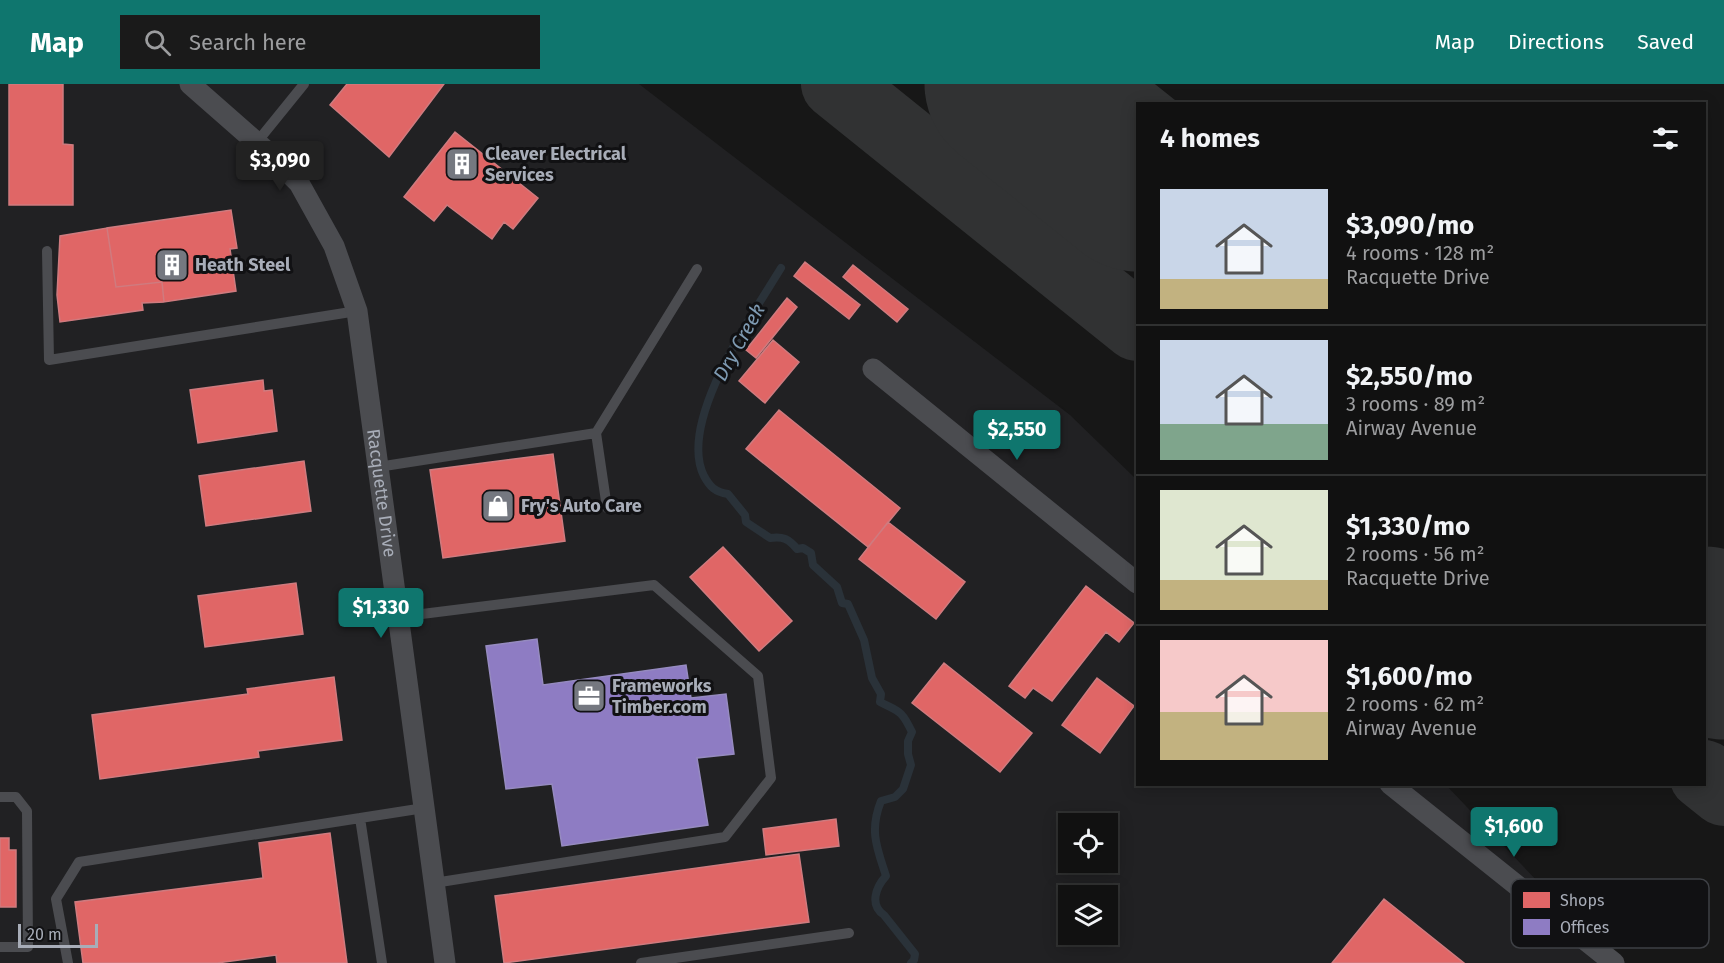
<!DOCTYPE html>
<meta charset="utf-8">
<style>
:root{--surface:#111;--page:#1a1a1a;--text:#f1f3f6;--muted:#9c9d9f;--line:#303131;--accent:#0f766e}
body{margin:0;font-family:"Fira Sans",sans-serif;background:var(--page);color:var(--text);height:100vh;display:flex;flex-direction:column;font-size:22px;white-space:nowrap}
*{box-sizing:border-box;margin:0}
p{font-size:20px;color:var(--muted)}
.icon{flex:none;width:33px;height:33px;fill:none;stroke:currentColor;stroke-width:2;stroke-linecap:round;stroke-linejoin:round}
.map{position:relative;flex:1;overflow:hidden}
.drawer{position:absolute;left:1136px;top:18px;width:570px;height:684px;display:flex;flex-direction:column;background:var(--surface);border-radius:0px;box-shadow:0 3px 15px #0003,0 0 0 2px var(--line)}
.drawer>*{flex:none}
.controls{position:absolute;left:1058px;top:729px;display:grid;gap:12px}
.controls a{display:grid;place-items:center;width:60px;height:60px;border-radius:0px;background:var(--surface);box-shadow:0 3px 15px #0003,0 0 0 2px var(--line);font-size:30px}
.scale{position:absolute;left:18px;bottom:15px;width:80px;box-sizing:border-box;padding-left:6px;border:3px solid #a8adb8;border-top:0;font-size:16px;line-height:21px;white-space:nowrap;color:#a8adb8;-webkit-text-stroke:4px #111113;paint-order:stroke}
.price{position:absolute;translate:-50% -51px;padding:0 14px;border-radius:6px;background:var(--accent);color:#fff;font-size:20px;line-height:39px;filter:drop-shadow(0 2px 3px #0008)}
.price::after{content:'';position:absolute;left:50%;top:36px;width:18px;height:14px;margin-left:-9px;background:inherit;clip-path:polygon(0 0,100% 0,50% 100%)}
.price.on{background:#222;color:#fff}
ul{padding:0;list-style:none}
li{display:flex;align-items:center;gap:18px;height:150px;padding:0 24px}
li+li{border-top:2px solid var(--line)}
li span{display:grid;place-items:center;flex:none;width:168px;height:120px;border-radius:0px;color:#555}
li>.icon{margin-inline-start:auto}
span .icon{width:72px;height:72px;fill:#fffc;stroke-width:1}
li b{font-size:26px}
h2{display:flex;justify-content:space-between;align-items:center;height:72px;padding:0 24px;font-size:26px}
header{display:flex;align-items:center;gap:36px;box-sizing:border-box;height:84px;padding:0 30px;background:var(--accent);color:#fff}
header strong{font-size:28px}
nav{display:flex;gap:33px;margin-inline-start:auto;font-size:21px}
.search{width:420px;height:54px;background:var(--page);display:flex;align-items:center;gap:15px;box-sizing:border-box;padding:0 21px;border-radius:0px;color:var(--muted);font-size:22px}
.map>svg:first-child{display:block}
.built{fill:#212123;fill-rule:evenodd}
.shops{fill:#e06666;stroke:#cf7b7f;stroke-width:1.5}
.offices{fill:#8e7cc3;stroke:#968bc0;stroke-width:1.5}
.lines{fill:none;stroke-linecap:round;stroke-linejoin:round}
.stream{stroke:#2a3239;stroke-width:8}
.taxiway{stroke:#313233;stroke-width:70}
.runway{stroke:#313233;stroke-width:177}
.service{stroke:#4b4c50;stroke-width:10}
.minor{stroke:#4b4c50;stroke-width:21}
.labels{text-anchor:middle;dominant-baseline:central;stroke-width:6;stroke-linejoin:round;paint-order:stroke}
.poi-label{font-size:18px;font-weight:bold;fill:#a8adb8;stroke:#111113;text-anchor:start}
.street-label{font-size:18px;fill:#a8adb8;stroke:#111113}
.water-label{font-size:20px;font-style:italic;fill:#7f9bb3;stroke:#111113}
.key{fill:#111113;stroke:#3e4045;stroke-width:1.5}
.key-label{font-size:16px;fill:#a8adb8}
</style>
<header>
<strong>Map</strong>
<div class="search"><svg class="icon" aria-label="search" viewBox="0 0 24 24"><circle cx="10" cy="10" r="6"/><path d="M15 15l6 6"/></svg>Search here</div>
<nav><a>Map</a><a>Directions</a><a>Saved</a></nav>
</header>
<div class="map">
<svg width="1724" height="879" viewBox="0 0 1724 879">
<rect width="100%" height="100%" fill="#171717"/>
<path class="built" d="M0,0H639L1070,331L1137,396V700L1446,701L1615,879H0ZM1068,740H1107V778H1068ZM1068,812H1107V850H1068Z"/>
<path class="shops" d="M9,0H63V60L73,61V121H9Z
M347,0H444L389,73L330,21Z
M455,48L538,114L513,145L504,138L492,155L447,121L434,137L404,113Z
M231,126L237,164L230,165L236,207L164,218L162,198L116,203L107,144Z
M107,144L116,203L162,198L164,218L142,219L143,226L60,238L57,211L60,152Z
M805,178L860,221L849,235L794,192Z
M853,181L908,225L897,238L843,193Z
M787,214L797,223L756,274L746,266Z
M773,256L799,278L765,319L739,297Z
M263,296L264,307L272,306L277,347L198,359L190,306Z
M779,326L900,424L868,463L746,365Z
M553,370L565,457L443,474L430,386Z
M304,377L311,427L206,442L199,392Z
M888,438L965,498L936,535L859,475Z
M723,463L792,537L759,567L690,493Z
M296,499L303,550L205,563L198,512Z
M1086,502L1134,539L1119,558L1106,548L1052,617L1033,604L1025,614L1009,602Z
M944,579L1032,649L1000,688L912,619Z
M334,593L342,656L258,667L259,673L100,695L92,631L248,610L247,605Z
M1097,594L1134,622L1100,669L1062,641Z
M836,735L839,762L766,771L763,745Z
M330,749L347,879H277L276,871L217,879H83L75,818L263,794L259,759Z
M0,754H9V766H16V823H0Z
M799,770L809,838L504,879L495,812Z
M1384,815L1464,879H1332Z"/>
<path class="offices" d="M537,555L543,601L686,581L691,614L726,610L734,670L697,674L708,741L562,762L552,700L506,705L486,562Z"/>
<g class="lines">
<path class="stream" d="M781,184C753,230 677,338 704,392C710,403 715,408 728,410L745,431L746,438L770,454C783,452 789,455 797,465L803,464L811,469L813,481L837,503L842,519L848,520L864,556L872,594L881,610L880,618C899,628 901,625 912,648L908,657V670L911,681L903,705L895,713L881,717C869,747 877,764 886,792C876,803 869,821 884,831L915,870L914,876L911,879"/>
<path class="taxiway" d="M836,0L1137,242
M1704,691L1724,707"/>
<path class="runway" d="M1013,0L1137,99
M1704,551L1724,567"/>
<path class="service" d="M257,58L304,0
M47,167L49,276L357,227
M596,349L607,424
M378,383L596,349L697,185
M398,533L654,501L758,592L771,694L725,753L434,799
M0,713H16L27,727L28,863H0
M360,734L382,879
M68,879L56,815L79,778L424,724
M641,879L849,849"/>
<g class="minor">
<path id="s1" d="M190,0L272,72L299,99L334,162L357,227L445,879"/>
<path d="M873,285L1137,499"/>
<path d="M1390,700L1614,879"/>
</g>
</g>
<defs>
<g id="building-square" transform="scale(1.725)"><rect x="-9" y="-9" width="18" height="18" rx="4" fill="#757880" stroke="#111113"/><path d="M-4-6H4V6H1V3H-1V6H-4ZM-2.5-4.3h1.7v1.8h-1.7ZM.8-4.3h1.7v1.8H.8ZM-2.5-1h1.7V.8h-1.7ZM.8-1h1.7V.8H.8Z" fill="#fff"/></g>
<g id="shop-square" transform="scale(1.725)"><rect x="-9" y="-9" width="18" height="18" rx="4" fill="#757880" stroke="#111113"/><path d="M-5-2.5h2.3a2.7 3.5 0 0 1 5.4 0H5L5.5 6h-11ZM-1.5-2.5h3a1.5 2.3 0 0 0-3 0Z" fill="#fff"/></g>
<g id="office-square" transform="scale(1.725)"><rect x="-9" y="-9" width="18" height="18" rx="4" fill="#757880" stroke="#111113"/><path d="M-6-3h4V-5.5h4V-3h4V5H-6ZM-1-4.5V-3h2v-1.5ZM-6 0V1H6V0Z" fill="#fff"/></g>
</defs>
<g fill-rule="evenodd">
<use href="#building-square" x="462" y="80"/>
<use href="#building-square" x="172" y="181"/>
<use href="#shop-square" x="498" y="422"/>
<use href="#office-square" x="589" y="612"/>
</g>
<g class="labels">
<g class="poi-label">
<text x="485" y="70">Cleaver Electrical<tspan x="485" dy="21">Services</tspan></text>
<text x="195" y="181">Heath Steel</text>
<text x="521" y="422">Fry's Auto Care</text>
<text x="612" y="602">Frameworks<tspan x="612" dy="21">Timber.com</tspan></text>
</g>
<g class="street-label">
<text stroke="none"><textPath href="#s1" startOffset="472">Racquette Drive</textPath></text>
</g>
<g class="water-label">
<text transform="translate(739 258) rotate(-61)">Dry Creek</text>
</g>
</g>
<rect x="1511" y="795" width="198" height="69" rx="9" class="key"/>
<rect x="1523" y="808" width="27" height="16" fill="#e06666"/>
<rect x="1523" y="835" width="27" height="16" fill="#8e7cc3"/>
<g class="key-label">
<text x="1560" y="822">Shops</text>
<text x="1560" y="849">Offices</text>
</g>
</svg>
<div class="controls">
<a><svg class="icon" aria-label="locate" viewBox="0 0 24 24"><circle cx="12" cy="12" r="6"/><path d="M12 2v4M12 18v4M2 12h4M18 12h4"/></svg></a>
<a><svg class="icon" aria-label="layers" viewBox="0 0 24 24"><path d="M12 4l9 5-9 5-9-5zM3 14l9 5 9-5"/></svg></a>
</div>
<div class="scale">20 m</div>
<b class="price on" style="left:280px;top:108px">$3,090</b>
<b class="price" style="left:1017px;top:377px">$2,550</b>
<b class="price" style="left:381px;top:555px">$1,330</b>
<b class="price" style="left:1514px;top:774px">$1,600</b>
<section class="drawer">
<h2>4 homes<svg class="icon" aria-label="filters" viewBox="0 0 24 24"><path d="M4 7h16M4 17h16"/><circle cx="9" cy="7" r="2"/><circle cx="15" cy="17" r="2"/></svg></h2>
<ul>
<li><span style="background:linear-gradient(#c9d6e8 75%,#c2b280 0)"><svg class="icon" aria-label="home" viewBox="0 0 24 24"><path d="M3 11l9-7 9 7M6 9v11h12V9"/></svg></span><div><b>$3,090/mo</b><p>4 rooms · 128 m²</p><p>Racquette Drive</p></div></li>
<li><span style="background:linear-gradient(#c9d6e8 70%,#7fa58c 0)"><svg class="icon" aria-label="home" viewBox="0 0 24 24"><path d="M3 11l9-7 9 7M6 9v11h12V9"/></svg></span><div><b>$2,550/mo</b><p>3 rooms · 89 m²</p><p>Airway Avenue</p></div></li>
<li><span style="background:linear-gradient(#dfe7d0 75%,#c2b280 0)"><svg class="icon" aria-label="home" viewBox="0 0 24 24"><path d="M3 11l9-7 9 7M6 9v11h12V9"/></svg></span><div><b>$1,330/mo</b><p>2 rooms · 56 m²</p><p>Racquette Drive</p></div></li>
<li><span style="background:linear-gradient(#f6c9c9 60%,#c2b280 0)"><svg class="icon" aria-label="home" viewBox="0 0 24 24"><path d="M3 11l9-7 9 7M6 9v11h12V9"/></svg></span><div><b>$1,600/mo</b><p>2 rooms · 62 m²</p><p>Airway Avenue</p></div></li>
</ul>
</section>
</div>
